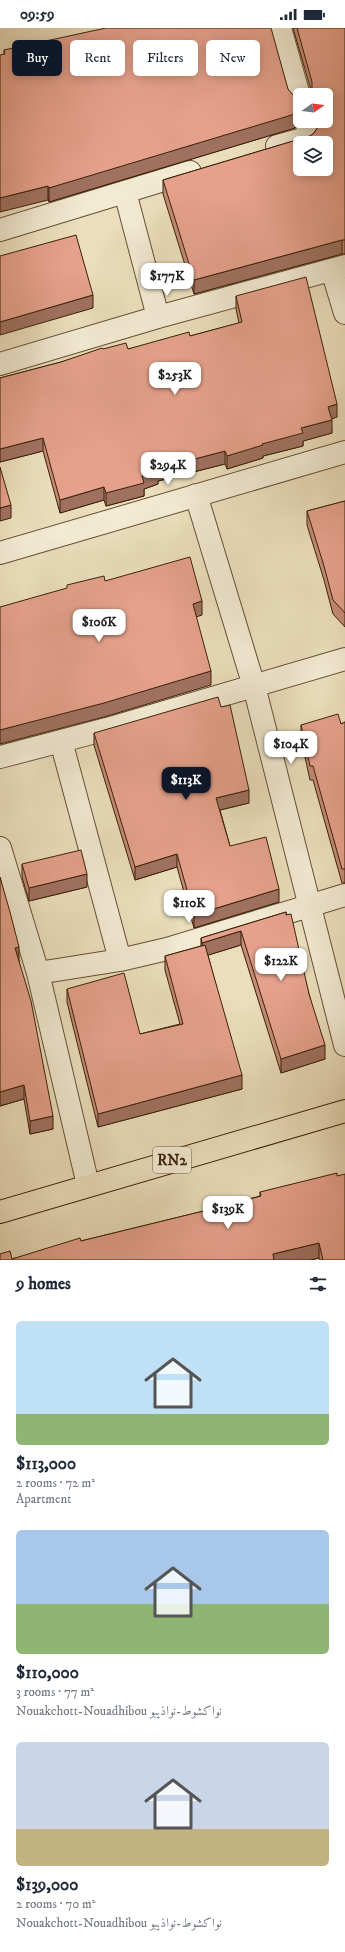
<!DOCTYPE html>
<meta charset="utf-8">
<style>
:root{--surface:#fff;--page:#f6f6f7;--text:#1f2937;--muted:#747a83;--accent:#111827}
body{margin:0;font-family:"IM FELL DW Pica",Amiri,serif;background:var(--page);color:var(--text);height:100vh;display:flex;flex-direction:column;font-size:15px;white-space:nowrap}
*{box-sizing:border-box;margin:0}
p{font-size:13px;color:var(--muted)}
.icon{flex:none;width:22px;height:22px;fill:none;stroke:currentColor;stroke-width:2;stroke-linecap:round;stroke-linejoin:round}
.map{position:relative;height:1232px;overflow:hidden}
.drawer{display:flex;flex-direction:column;background:var(--surface);flex:1}
.drawer>*{flex:none}
.guide{position:absolute;left:12px;top:12px;width:321px;height:36px;display:flex;gap:8px}
.needle{width:26px;rotate:76deg}
.tools{position:absolute;left:293px;top:60px;display:grid;gap:8px}
.tools a{display:grid;place-items:center;width:40px;height:40px;border-radius:6px;background:var(--surface);box-shadow:0 2px 10px #0003;font-size:20px}
.price{position:absolute;translate:-50% -34px;padding:0 9px;border-radius:8px;background:#fff;color:#222;font-size:13px;line-height:26px;filter:drop-shadow(0 1px 2px #0008)}
.price::after{content:'';position:absolute;left:50%;top:24px;width:12px;height:9px;margin-left:-6px;background:inherit;clip-path:polygon(0 0,100% 0,50% 100%)}
.price.selected{background:var(--accent);color:#fff}
ul{padding:0;list-style:none}
li{display:grid;align-content:center;gap:8px;height:212px;padding:0 16px}
li span{display:grid;place-items:center;height:124px;border-radius:6px;color:#555}
li>.icon{margin-inline-start:auto}
span .icon{width:72px;height:72px;fill:#fffc;stroke-width:1}
li b{font-size:17px}
h2{display:flex;justify-content:space-between;align-items:center;height:48px;padding:0 16px;font-size:17px}
.pill{padding:0 14px;border-radius:6px;background:var(--surface);box-shadow:0 2px 10px #0003;font-size:14px;line-height:36px}
.pill.selected{background:var(--accent);color:#fff}
.status{display:flex;justify-content:space-between;align-items:center;height:28px;padding:0 20px;background:var(--surface);direction:ltr}
.status svg{height:11px;fill:currentColor}
.map>svg:first-child{display:block}
.lines{fill:none;stroke-linecap:round;stroke-linejoin:round}
.street-casing{stroke:#665034;stroke-width:24}
.highway-casing{stroke:#3a2107;stroke-width:24}
.street{stroke:#f2ead3;stroke-width:22}
.highway{stroke:#ebdebc;stroke-width:22}
.wall{fill:#c58a78;stroke:#3a2107}
.shaded-wall{fill:#a07161;stroke:#3a2107}
.building{fill:#e5a18b;stroke:#3a2107;fill-rule:evenodd}
.labels{text-anchor:middle;dominant-baseline:central;stroke-width:3;stroke-linejoin:round;paint-order:stroke}
.shield{fill:#f2ead3;stroke:#715d44;stroke-width:1}
.shield-label{font-size:15px;font-weight:bold;fill:#3a2107}
</style>
<div class="status"><b>09:59</b><svg viewBox="0 0 49 12"><path d="M0 12V9h3v3zM5 12V6h3v6zM10 12V3h3v9zM15 12V0h3v12zM26 1h20v11H26zM47 4h2v5h-2z"/></svg></div>
<div class="map">
<svg width="345" height="1232" viewBox="0 0 345 1232">
<rect width="100%" height="100%" fill="#ebdebc"/>
<filter id="stains"><feTurbulence type="fractalNoise" baseFrequency=".005" numOctaves="4"/><feColorMatrix values="0 0 0 0 .2 0 0 0 0 .09 0 0 0 0 .02 0 0 0 .5 -.17"/></filter>
<radialGradient id="worn" r=".72"><stop offset=".6" stop-color="#630" stop-opacity="0"/><stop offset="1" stop-color="#630" stop-opacity=".3"/></radialGradient>
<g class="lines">
<g class="street-casing">
<path id="street" d="M280,0L300,71
M277,118L306,110L309,104L306,93
M125,164L158,289
M0,202L190,144
M332,242L345,285
M0,336L158,289L345,238
M196,467L254,658L345,1017
M0,525L345,424
M61,713L120,932
M0,729L107,701L345,631
M0,820L38,945L88,1157
M38,945L120,932L167,921L345,867"/>
</g>
<g class="highway-casing">
<path id="highway" d="M0,1184L345,1083"/>
</g>
<use href="#street" class="street"/>
<use href="#highway" class="highway"/>
</g>
<path class="wall" d="M293,0H345V226H342L194,266L163,166V152L310,108L314,105L320,96L319,93H326V67L311,62Z
M4,22L288,61L299,83L295,89V100L49,174L4,26Z
M236,268L337,389L331,391L332,405L303,413V418L263,428V430L227,441L225,436L158,453V456L144,461V468L106,478L104,472L60,485L43,423L0,434V350L61,334L103,321H128L190,308L239,295L236,281Z
M345,473V599L333,586L324,552L307,497V483Z
M345,694V855H342L313,752H310L301,711V697L341,696Z
M94,705L249,775L220,782L230,818L279,874L194,900L177,839L135,852L94,717Z
M22,836L87,859L29,873L22,849Z
M0,849L19,933L53,1101L30,1106L24,1071L0,1078Z
M286,884L309,966L325,1031L281,1045L241,917L208,927L242,1061L98,1099L67,974V961L140,1006L180,996L165,942V928L201,918V910Z
M260,1164L345,1232H320L319,1230L310,1232H0L12,1231L81,1213L220,1179L260,1168Z"/>
<path class="shaded-wall" d="M299,69V83L295,89V100L49,174V160L294,76Z
M48,158V172L0,184V170Z
M342,212V226L194,266V252Z
M93,267V280L0,307V294Z
M337,376V389L328,392V379Z
M332,392V405L303,413V418L263,428V430L227,441V428L262,416L301,400Z
M43,410V423L0,434V421Z
M225,423V436L158,453V456L144,461V468L106,478V465L157,441Z
M104,459V472L60,485V472Z
M11,477V490L0,493V480Z
M202,573V587L193,590V576Z
M211,643V657L104,689L0,716V702Z
M249,762V775L216,783V770Z
M177,826V839L135,852V839Z
M87,846V859L29,873V860Z
M279,861V874L194,900V887Z
M241,903V917L202,929V915Z
M19,919V933L15,920Z
M325,1017V1031L281,1045V1031Z
M242,1047V1061L98,1099V1086Z
M24,1057V1071L0,1078V1064Z
M53,1088V1101L30,1106V1093Z
M319,1215V1230L310,1232H273V1226Z"/>
<path class="building" d="M106,0H271L288,61L292,66L299,69L294,76L295,86L49,160L48,158L0,170V27L5,26L4,22Z
M297,0H345V212H342L194,252L163,152L310,108L314,105L320,96V93H326V67H307L312,61V54ZM300,115H326V141H300Z
M76,207L93,267L0,294V228Z
M306,249L337,376L328,379L332,392L301,400L303,405L262,416L263,417L227,428L225,423L157,441L158,444L142,448L144,455L106,465L104,459L60,472L43,410L0,421V350L61,334L102,320L103,321L126,315L128,321L189,304L190,308L242,294L236,268Z
M0,439L11,477L0,480Z
M345,473V585L333,572L324,538L307,483Z
M190,529L202,573L193,576L211,643L104,675L0,702V579L67,560V557L104,548L105,553Z
M218,669L221,679L230,677L249,762L216,770L230,818L266,809L279,861L194,887L177,826L135,839L94,705Z
M338,686L341,696L345,694V841H342L313,738H310L301,697Z
M81,822L87,846L29,860L22,836Z
M0,849L10,884L19,919L15,920L31,973L53,1088L30,1093L24,1057L0,1064Z
M286,884V887L291,886L309,966L325,1017L281,1031L241,903L202,915L201,910Z
M205,917L242,1047L98,1086L67,961L124,945L140,1006L183,996L165,928Z
M337,1145V1148L345,1146V1232H323L319,1215L273,1226L274,1232H0V1226L10,1223L12,1231L80,1210L81,1213L220,1179L261,1168L260,1164Z"/>
<g class="labels">
<rect class="shield" x="153" y="1119" width="38" height="26" rx="3"/>
<g class="shield-label">
<text x="172" y="1132">RN2</text>
</g>
</g>
<rect width="100%" height="100%" filter="url(#stains)"/>
<rect width="100%" height="100%" fill="url(#worn)"/>
</svg>
<div class="tools">
<a><svg class="needle" viewBox="-14 -14 28 28"><path d="M0-13l5 13h-10z" fill="#e53935"/><path d="M0 13l5-13h-10z" fill="#747a83"/></svg></a>
<a><svg class="icon" aria-label="layers" viewBox="0 0 24 24"><path d="M12 4l9 5-9 5-9-5zM3 14l9 5 9-5"/></svg></a>
</div>
<b class="price" style="left:167px;top:269px">$177K</b>
<b class="price" style="left:175px;top:368px">$253K</b>
<b class="price" style="left:168px;top:458px">$294K</b>
<b class="price" style="left:99px;top:615px">$106K</b>
<b class="price" style="left:291px;top:737px">$104K</b>
<b class="price selected" style="left:186px;top:773px">$113K</b>
<b class="price" style="left:189px;top:896px">$110K</b>
<b class="price" style="left:281px;top:954px">$122K</b>
<b class="price" style="left:228px;top:1202px">$139K</b>
<div class="guide">
<a class="pill selected">Buy</a>
<a class="pill">Rent</a>
<a class="pill">Filters</a>
<a class="pill">New</a>
</div>
</div>
<section class="drawer">
<h2>9 homes<svg class="icon" aria-label="filters" viewBox="0 0 24 24"><path d="M4 7h16M4 17h16"/><circle cx="9" cy="7" r="2"/><circle cx="15" cy="17" r="2"/></svg></h2>
<ul>
<li><span style="background:linear-gradient(#bfe0f5 75%,#8fb573 0)"><svg class="icon" aria-label="home" viewBox="0 0 24 24"><path d="M3 11l9-7 9 7M6 9v11h12V9"/></svg></span><div><b>$113,000</b><p>2 rooms · 72 m²</p><p>Apartment</p></div></li>
<li><span style="background:linear-gradient(#a9c7e8 60%,#8fb573 0)"><svg class="icon" aria-label="home" viewBox="0 0 24 24"><path d="M3 11l9-7 9 7M6 9v11h12V9"/></svg></span><div><b>$110,000</b><p>3 rooms · 77 m²</p><p>Nouakchott-Nouadhibou نواكشوط-نواذيبو</p></div></li>
<li><span style="background:linear-gradient(#c9d6e8 70%,#c2b280 0)"><svg class="icon" aria-label="home" viewBox="0 0 24 24"><path d="M3 11l9-7 9 7M6 9v11h12V9"/></svg></span><div><b>$139,000</b><p>2 rooms · 70 m²</p><p>Nouakchott-Nouadhibou نواكشوط-نواذيبو</p></div></li>
</ul>
</section>
